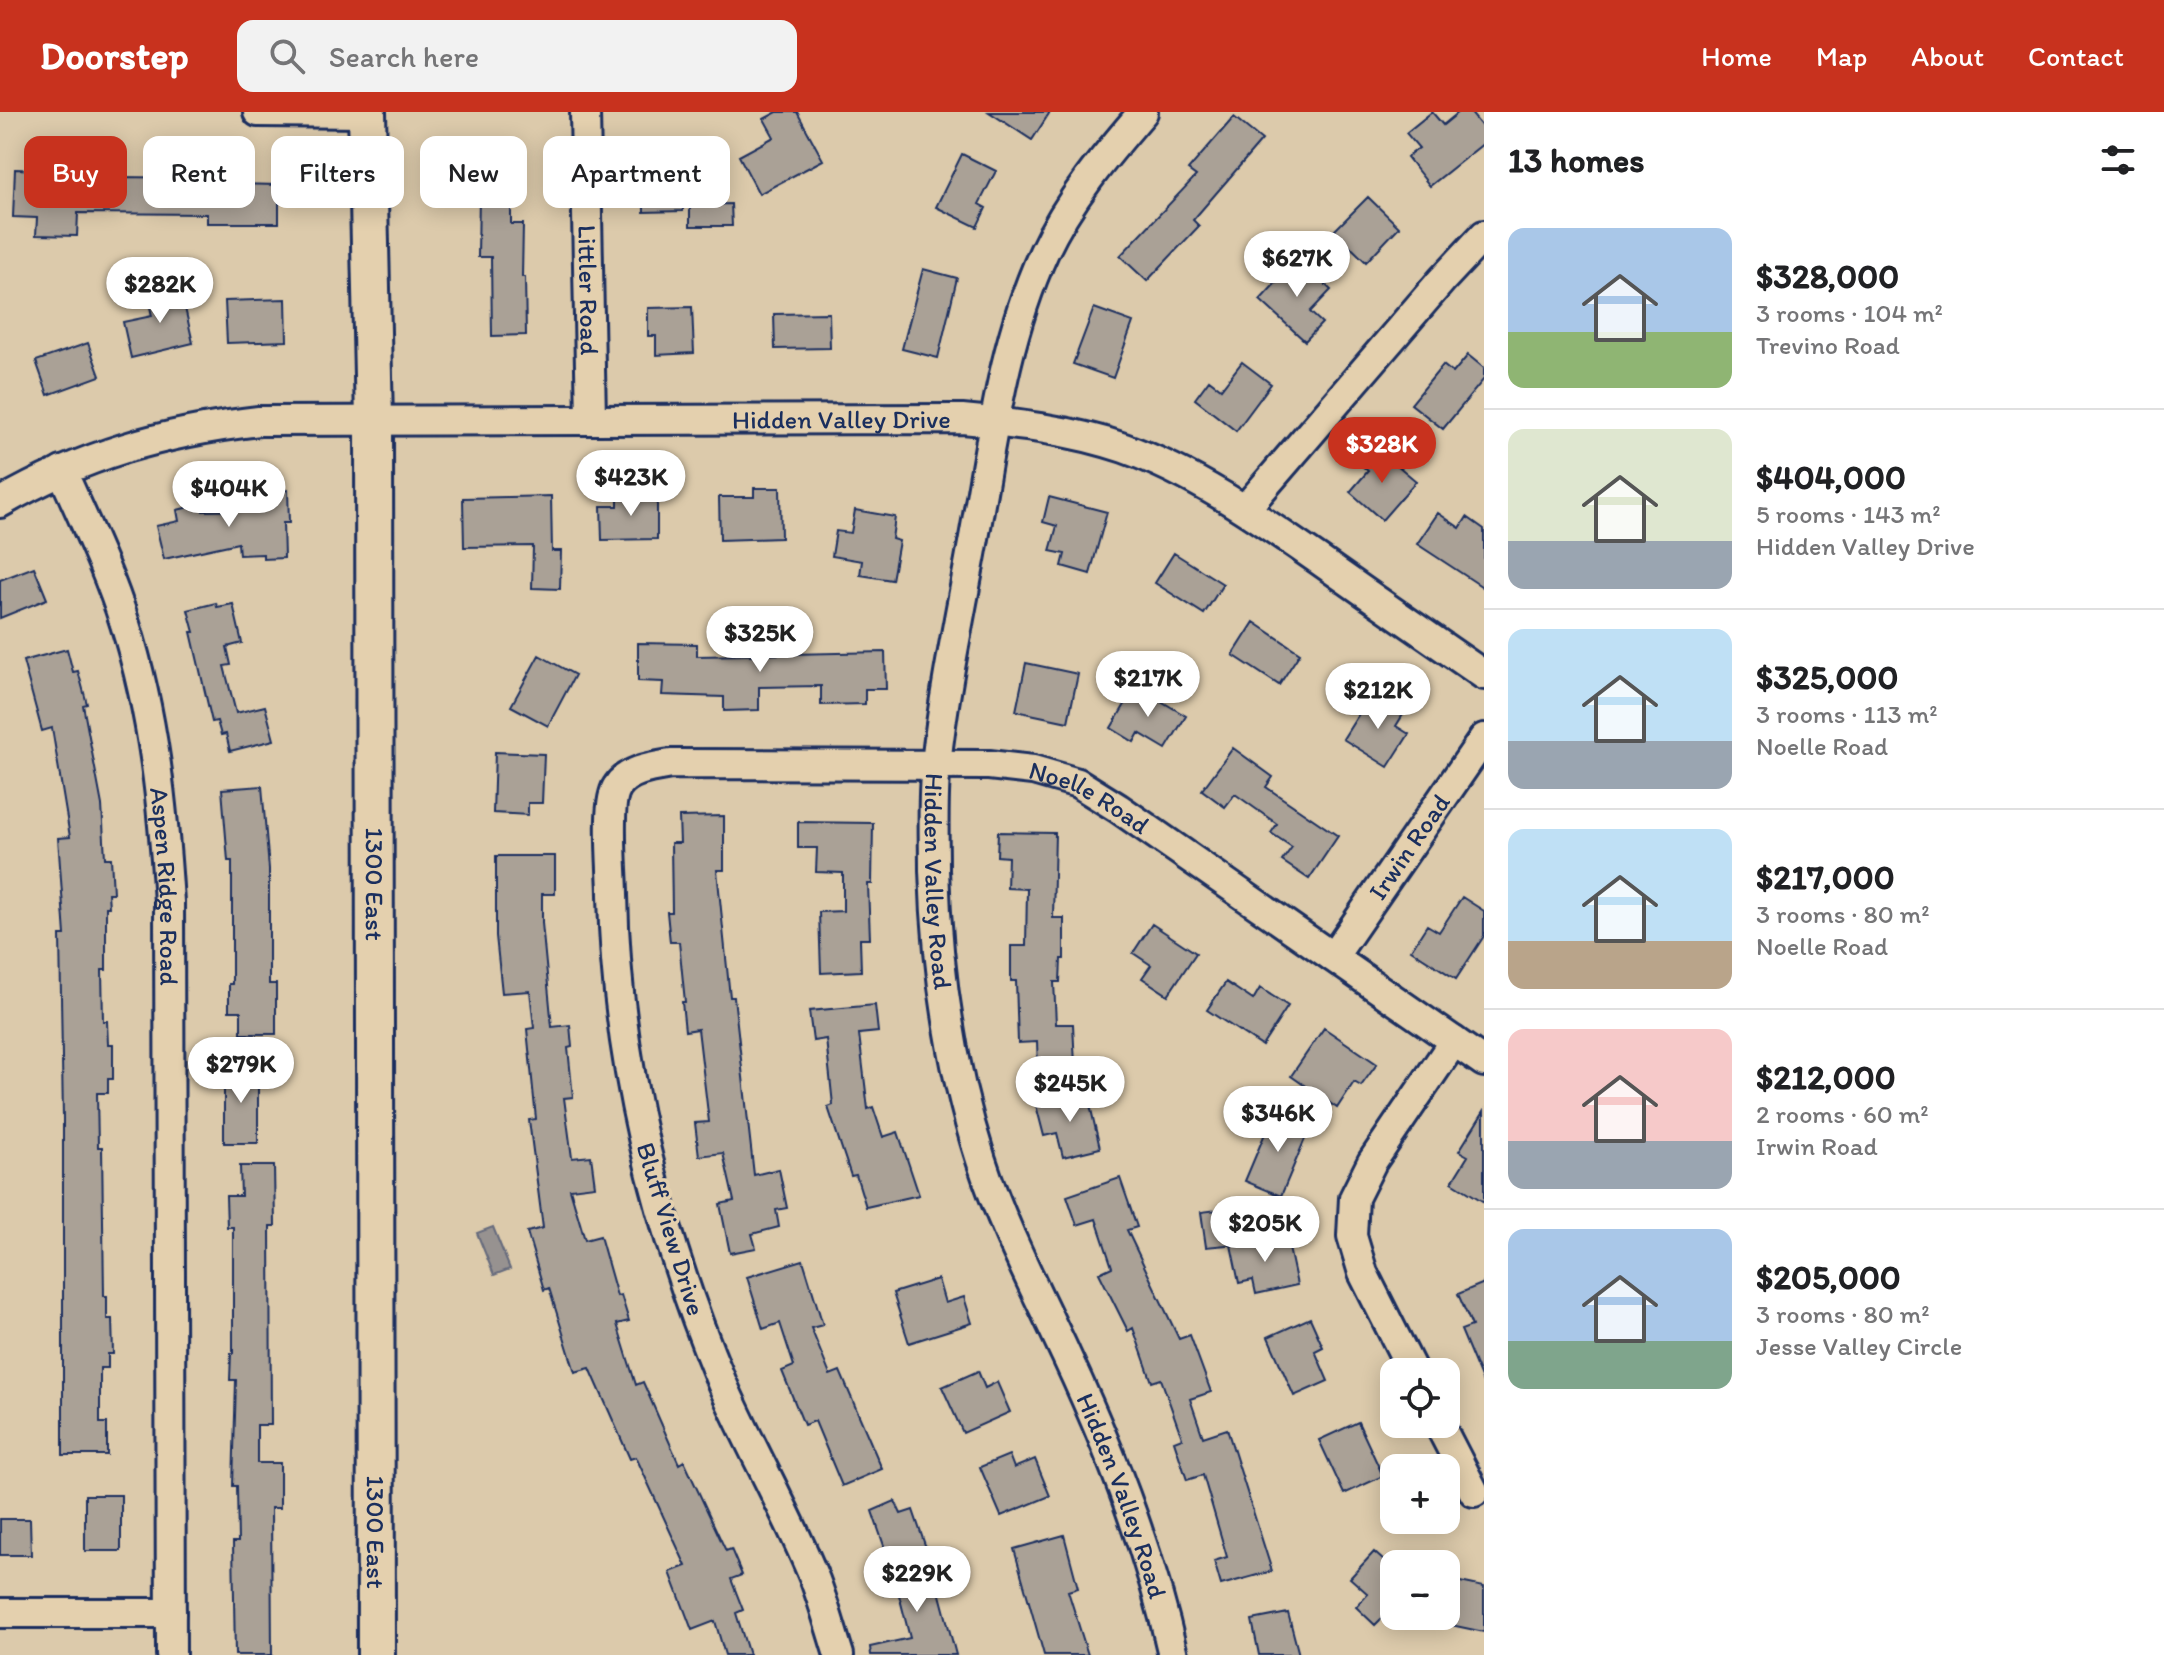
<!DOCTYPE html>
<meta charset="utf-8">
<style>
:root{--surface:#fff;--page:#f2f2f2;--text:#202124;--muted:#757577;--line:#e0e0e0;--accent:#c8321e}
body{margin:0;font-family:Itim,sans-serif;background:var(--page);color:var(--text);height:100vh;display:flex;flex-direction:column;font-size:30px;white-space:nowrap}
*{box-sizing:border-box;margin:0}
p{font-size:26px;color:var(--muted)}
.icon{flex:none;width:44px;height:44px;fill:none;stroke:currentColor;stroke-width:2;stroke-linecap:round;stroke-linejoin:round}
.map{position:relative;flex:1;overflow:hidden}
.panel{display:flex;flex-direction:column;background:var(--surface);width:680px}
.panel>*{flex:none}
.hud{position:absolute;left:24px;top:24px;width:760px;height:72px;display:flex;gap:16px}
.buttons{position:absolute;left:1380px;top:1246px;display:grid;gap:16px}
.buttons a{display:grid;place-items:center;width:80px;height:80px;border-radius:16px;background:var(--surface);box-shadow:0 4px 20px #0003;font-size:40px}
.price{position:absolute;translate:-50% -68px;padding:0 18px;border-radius:28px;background:#fff;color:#222;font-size:26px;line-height:52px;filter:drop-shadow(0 2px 4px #0008)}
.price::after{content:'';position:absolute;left:50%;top:48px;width:24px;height:18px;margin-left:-12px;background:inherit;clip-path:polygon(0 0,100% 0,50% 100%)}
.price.selected{background:var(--accent);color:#fff}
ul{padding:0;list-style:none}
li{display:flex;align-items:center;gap:24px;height:200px;padding:0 24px}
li+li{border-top:2px solid var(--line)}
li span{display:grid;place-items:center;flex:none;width:224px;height:160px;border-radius:16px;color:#555}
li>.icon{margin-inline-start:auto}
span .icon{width:96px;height:96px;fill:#fffc;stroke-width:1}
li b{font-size:34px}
h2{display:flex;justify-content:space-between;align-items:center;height:96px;padding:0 24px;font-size:34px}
.tag{padding:0 28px;border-radius:16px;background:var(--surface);box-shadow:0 4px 20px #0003;font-size:28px;line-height:72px}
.tag.selected{background:var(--accent);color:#fff}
header{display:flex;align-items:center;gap:48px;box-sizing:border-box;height:112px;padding:0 40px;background:var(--accent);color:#fff}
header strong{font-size:38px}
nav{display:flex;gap:44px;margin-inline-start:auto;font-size:28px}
.search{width:560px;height:72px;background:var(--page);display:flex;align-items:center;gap:20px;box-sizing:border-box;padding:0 28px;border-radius:16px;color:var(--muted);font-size:30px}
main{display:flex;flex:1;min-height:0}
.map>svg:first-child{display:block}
.water{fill:#979290;stroke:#656a7c;stroke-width:2}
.building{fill:#aaa196;stroke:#1b2f5e;stroke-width:2}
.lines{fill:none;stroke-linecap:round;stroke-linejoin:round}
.minor-casing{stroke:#1b2f5e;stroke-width:34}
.major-casing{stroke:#1b2f5e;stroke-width:42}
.minor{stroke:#e4d0ae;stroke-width:28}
.major{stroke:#e4d0ae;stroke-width:36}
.labels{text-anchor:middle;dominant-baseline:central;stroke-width:7;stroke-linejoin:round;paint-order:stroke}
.street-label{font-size:26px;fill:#1b2f5e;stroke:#e4d0ae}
</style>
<header>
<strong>Doorstep</strong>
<div class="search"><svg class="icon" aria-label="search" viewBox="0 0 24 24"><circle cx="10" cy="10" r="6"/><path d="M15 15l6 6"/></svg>Search here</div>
<nav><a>Home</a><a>Map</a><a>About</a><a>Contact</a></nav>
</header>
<main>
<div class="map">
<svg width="1484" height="1543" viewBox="0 0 1484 1543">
<rect width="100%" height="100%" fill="#dccaab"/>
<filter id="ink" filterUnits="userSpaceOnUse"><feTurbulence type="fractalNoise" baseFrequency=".0125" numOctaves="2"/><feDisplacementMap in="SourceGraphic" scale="16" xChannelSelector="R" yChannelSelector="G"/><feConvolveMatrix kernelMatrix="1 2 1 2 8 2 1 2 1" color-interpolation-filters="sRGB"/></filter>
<g filter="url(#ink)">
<path class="water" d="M493,1115L510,1157L494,1163L477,1121Z"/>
<path class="building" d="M777,0H797L823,48L759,82L739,44L774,25L764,7Z
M989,0H1050L1032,28Z
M1432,0L1443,13L1459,0H1470L1484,17V31L1430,74L1407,45L1419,36L1406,21Z
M1234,5L1262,28L1193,108L1199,114L1147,169L1120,144L1196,64L1188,58Z
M683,38V99L644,100L643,39Z
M962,42L996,59L979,92L986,96L977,115L936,95Z
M15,57L42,58L41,76L114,78V65L207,66V61H232V72L279,73V111H207V102L78,101L77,124L36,123L37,106L13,105Z
M479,81L511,82V112H523L522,165H525L526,223L492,224L491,145H478Z
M1368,85L1399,115L1366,150L1334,119Z
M731,92L732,114H690V93Z
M1298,147L1331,178L1310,200L1322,211L1305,229L1260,188Z
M923,157L957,166L938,246L902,237Z
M180,174L193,231L131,246L123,210L152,204L147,181Z
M286,187L287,229L227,231L225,189Z
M692,195L694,241L656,243V224H648V196Z
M1094,196L1133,210L1113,266L1073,252Z
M829,201L830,236L775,237L774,202Z
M88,231L100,264L48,283L36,249Z
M1468,243L1484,256V267L1443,317L1411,292L1443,253L1453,261Z
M1242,250L1271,272L1236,319L1195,287L1209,268L1221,277Z
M1378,337L1416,369L1382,408L1350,380L1368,359L1362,354Z
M754,376H780L781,426L720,428L719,385H754Z
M288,378L289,411H283L284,446L263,447V442L239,443L238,431L164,447L156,414L179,409L177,398L202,392L203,399L260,398L259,380Z
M618,381H657V427L602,428L601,394H618Z
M551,384L552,439H561L560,477L532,476L533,434L464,435L463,386Z
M1049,385L1107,400L1090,462L1062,454L1065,442L1050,439L1057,414L1043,410Z
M855,398L895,405L892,427L899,429L892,468L860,463L862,449L832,444L836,419L851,421Z
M1438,401L1460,416L1467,405L1484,417V476L1417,432Z
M1174,441L1223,472L1204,502L1155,471Z
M34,455L47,487L0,506V468Z
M216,491L217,495L233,492L242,531L227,535L231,553L224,554L236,601L265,594L274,628L230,639L226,622L221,623L217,609L212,610L191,520H194L188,498Z
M1254,510L1300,541L1279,573L1233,543Z
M638,531L697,532V544L885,540L886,577H865V592L821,593V574L759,575V598L724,599V585L662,583L663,570L638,569Z
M67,537L73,560L78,559L87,592L83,593L102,693L105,746H111L113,781H108L109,795H106V858H102L103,909H107L108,932H113V967H108V981H97L98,1035H102L104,1184H107V1207H112L113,1242H108V1256H100V1311H107V1343H63V1007L60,823H65L58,726L70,725L52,616L42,619L23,549Z
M539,543L575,563L548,614L511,594Z
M1026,551L1078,562L1068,610L1016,599Z
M1136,574L1186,604L1166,637L1139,621L1134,630L1111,616Z
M1372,581L1404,601L1396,614L1409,622L1388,655L1343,627Z
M1233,636L1273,665L1266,675L1338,724L1309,767L1282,749L1292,735L1271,721L1277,712L1235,682L1225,695L1202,678Z
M495,640L544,642L542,691H528V703L493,701Z
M262,674L269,757V872H276V922H241V899H229V872H232V749H228L222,677Z
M724,704V758H717L730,885H734L754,1063L779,1057L787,1096L776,1098L779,1115L752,1122L756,1136L730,1141L720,1092L734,1089L723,1041L699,1044L695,1011L709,1010L698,917L685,919L682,890H685L679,830H670L667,800H672L671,731H680L679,705Z
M798,710L873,711L872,772H868L870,827H860L861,859L821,861L819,800L843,799V761L816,760L817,736H798Z
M998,720L1055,721L1053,806H1064V847H1061L1060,870H1054L1056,912H1073L1075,953L1038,955L1037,930L1018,931L1016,869H1011V834H1026L1027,777L1007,776L1008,745L997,744Z
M496,744H555V782H542V811L552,915L570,913L572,935L568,936L573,985L564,986L572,1046L591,1044L595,1074L570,1077L585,1128L600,1124L617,1184L621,1183L629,1209L617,1212L636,1273L643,1270L679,1352L684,1349L726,1439L731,1437L742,1463L731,1467L743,1498L736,1501L749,1543H725L715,1509L692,1518L670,1460L686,1454L636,1345L630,1347L590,1256L575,1260L549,1176L544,1178L527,1120L543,1116L529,1008L536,1007L527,917L534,916L530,879L502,881L496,824Z
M1462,785L1484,799V824L1456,867L1411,838L1427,813L1439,820Z
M1152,812L1196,841L1168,883L1142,866L1151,853L1133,841Z
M1226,870L1253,888L1260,876L1288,894L1262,934L1207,898Z
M875,893L878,920L859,922L868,997L873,995L883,1025L898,1020L919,1083L866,1095L856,1063L851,1064L828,995L833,993L826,927L813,929L809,899Z
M1324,916L1377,952L1361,974L1354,970L1337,996L1291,964Z
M224,955H258V1031H224Z
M1087,980L1100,1036L1063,1045L1057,1021L1044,1024L1036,993Z
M1484,999V1090L1452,1070L1468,1044L1459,1039Z
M1274,1000L1310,1015L1281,1084L1245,1069Z
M240,1054H274L275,1114H270L271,1313H257V1351H280V1396H271L272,1543H235L233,1430H238L237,1374H233L236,1268H230L231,1241H233V1115H227L226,1084H241Z
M1120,1066L1137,1115L1127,1118L1179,1227L1190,1223L1211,1280L1190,1287L1203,1325L1227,1317L1272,1459L1221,1473L1214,1449L1227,1445L1203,1363L1187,1368L1174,1329L1182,1326L1161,1267L1152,1270L1133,1216L1128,1219L1099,1161L1112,1155L1096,1107L1077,1113L1067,1084Z
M1233,1096L1237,1132L1206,1135L1201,1100Z
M1286,1122L1297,1173L1256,1182L1253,1168L1239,1171L1231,1133Z
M803,1148L823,1213L811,1216L830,1263L840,1259L882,1357L842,1374L815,1309L804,1313L782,1259L794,1254L780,1211L763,1217L747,1165Z
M938,1167L945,1191L964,1185L972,1211L909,1231L893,1181Z
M1484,1171V1273L1461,1218L1472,1214L1458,1182Z
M1310,1206L1323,1235L1315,1239L1328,1269L1294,1284L1268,1225Z
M978,1259L985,1276L997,1270L1010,1300L963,1321L942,1275Z
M1358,1310L1383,1364L1344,1382L1319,1328Z
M1009,1343L1014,1356L1035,1347L1050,1384L1001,1404L980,1355Z
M85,1383H121V1439H85Z
M895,1389L901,1402L913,1398L926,1436L890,1451L872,1399Z
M0,1407H30L31,1443H0Z
M1064,1423L1078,1476L1068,1479L1088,1543H1044L1014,1437Z
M1374,1440L1394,1458V1494L1375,1513L1356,1495L1368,1482L1350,1466Z
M900,1448L906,1467L934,1460L956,1543H871L870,1535L910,1526L898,1479L884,1483L875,1457Z
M1446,1467L1484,1475V1520L1446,1512Z
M1288,1501L1299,1543H1259L1252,1508Z"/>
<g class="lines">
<g class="minor-casing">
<g id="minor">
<path d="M258,0L367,1"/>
<path id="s1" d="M585,0L591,307"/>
<path id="s2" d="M1143,0C1106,43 1068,88 1044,140C1005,225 993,318 977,409C963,490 945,570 936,652C932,687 934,722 934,758C937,856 951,955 981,1048C1003,1116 1036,1178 1066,1243C1111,1339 1150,1439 1173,1543"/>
<path id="s3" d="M62,359C84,409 109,460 125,512C154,603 163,696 169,790L171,1543"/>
<path id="s4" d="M0,391C83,343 164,320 259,309L962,307C1017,312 1071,318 1124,336C1196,362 1257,405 1319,448C1374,487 1429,525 1484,563"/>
<path d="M1245,397L1442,168L1484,123"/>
<path id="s5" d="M1333,845L1484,626"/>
<path d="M1413,1260L1363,1161L1352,1124L1354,1086L1372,1050L1454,929"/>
<path d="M1439,1312L1474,1380"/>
<path d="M0,1501H171"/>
<path id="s6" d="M839,1543C831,1518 824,1492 815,1468C788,1401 751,1337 722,1271C658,1117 616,950 613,783C613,760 606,691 617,675C627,658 653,655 671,652L989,653L1033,658L1078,671L1118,696L1484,950"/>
</g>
</g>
<g class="major-casing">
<g id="major">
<path id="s7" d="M367,0L374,308L376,1543"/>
</g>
</g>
<use href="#minor" class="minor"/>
<use href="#major" class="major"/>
</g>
</g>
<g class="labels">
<g class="street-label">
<text stroke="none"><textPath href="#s1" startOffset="178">Littler Road</textPath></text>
<text stroke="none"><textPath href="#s4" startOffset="856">Hidden Valley Drive</textPath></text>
<text stroke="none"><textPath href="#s6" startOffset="1394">Noelle Road</textPath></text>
<text stroke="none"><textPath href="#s5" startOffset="134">Irwin Road</textPath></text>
<text stroke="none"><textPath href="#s2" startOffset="814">Hidden Valley Road</textPath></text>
<text stroke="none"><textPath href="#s7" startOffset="772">1300 East</textPath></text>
<text stroke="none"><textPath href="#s3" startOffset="432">Aspen Ridge Road</textPath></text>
<text transform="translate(671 1117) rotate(73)">Bluff View Drive</text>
<text stroke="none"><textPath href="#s2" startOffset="1462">Hidden Valley Road</textPath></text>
<text stroke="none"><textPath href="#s7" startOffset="1420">1300 East</textPath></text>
</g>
</g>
</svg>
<div class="buttons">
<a><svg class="icon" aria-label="locate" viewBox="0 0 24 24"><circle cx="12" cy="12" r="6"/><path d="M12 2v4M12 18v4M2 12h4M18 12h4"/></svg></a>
<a>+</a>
<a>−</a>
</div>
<b class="price" style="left:1297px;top:187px">$627K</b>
<b class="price" style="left:160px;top:213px">$282K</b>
<b class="price selected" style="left:1382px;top:373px">$328K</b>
<b class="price" style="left:631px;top:406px">$423K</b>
<b class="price" style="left:229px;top:417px">$404K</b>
<b class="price" style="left:760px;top:562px">$325K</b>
<b class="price" style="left:1148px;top:607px">$217K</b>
<b class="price" style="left:1378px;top:619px">$212K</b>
<b class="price" style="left:241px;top:993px">$279K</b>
<b class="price" style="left:1070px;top:1012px">$245K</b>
<b class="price" style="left:1278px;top:1042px">$346K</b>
<b class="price" style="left:1265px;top:1152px">$205K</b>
<b class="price" style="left:917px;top:1502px">$229K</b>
<div class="hud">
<a class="tag selected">Buy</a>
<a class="tag">Rent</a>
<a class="tag">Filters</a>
<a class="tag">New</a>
<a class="tag">Apartment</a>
</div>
</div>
<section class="panel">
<h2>13 homes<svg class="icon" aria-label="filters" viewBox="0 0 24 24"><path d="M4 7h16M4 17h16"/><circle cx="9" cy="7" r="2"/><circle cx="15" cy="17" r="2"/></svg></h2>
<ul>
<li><span style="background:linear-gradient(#a9c7e8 65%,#8fb573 0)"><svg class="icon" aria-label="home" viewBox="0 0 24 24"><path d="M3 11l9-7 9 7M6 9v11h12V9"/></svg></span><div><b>$328,000</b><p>3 rooms · 104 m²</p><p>Trevino Road</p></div></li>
<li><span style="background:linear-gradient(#dfe7d0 70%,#9aa5b1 0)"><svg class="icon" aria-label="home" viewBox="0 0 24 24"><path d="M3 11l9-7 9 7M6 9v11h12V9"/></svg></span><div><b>$404,000</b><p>5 rooms · 143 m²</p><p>Hidden Valley Drive</p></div></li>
<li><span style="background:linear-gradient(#bfe0f5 70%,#9aa5b1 0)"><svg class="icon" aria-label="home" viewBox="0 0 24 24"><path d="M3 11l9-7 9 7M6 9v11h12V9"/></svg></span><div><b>$325,000</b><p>3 rooms · 113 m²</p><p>Noelle Road</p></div></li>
<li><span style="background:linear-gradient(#bfe0f5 70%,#b9a48a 0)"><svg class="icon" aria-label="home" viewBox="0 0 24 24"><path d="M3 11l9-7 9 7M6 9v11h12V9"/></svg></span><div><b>$217,000</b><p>3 rooms · 80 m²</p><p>Noelle Road</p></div></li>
<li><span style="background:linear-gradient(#f6c9c9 70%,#9aa5b1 0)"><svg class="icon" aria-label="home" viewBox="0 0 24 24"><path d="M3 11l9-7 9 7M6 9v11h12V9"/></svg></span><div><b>$212,000</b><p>2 rooms · 60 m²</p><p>Irwin Road</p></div></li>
<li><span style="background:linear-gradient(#a9c7e8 70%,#7fa58c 0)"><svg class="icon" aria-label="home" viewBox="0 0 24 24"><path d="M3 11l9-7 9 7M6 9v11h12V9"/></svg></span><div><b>$205,000</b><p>3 rooms · 80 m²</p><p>Jesse Valley Circle</p></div></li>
</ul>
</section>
</main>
